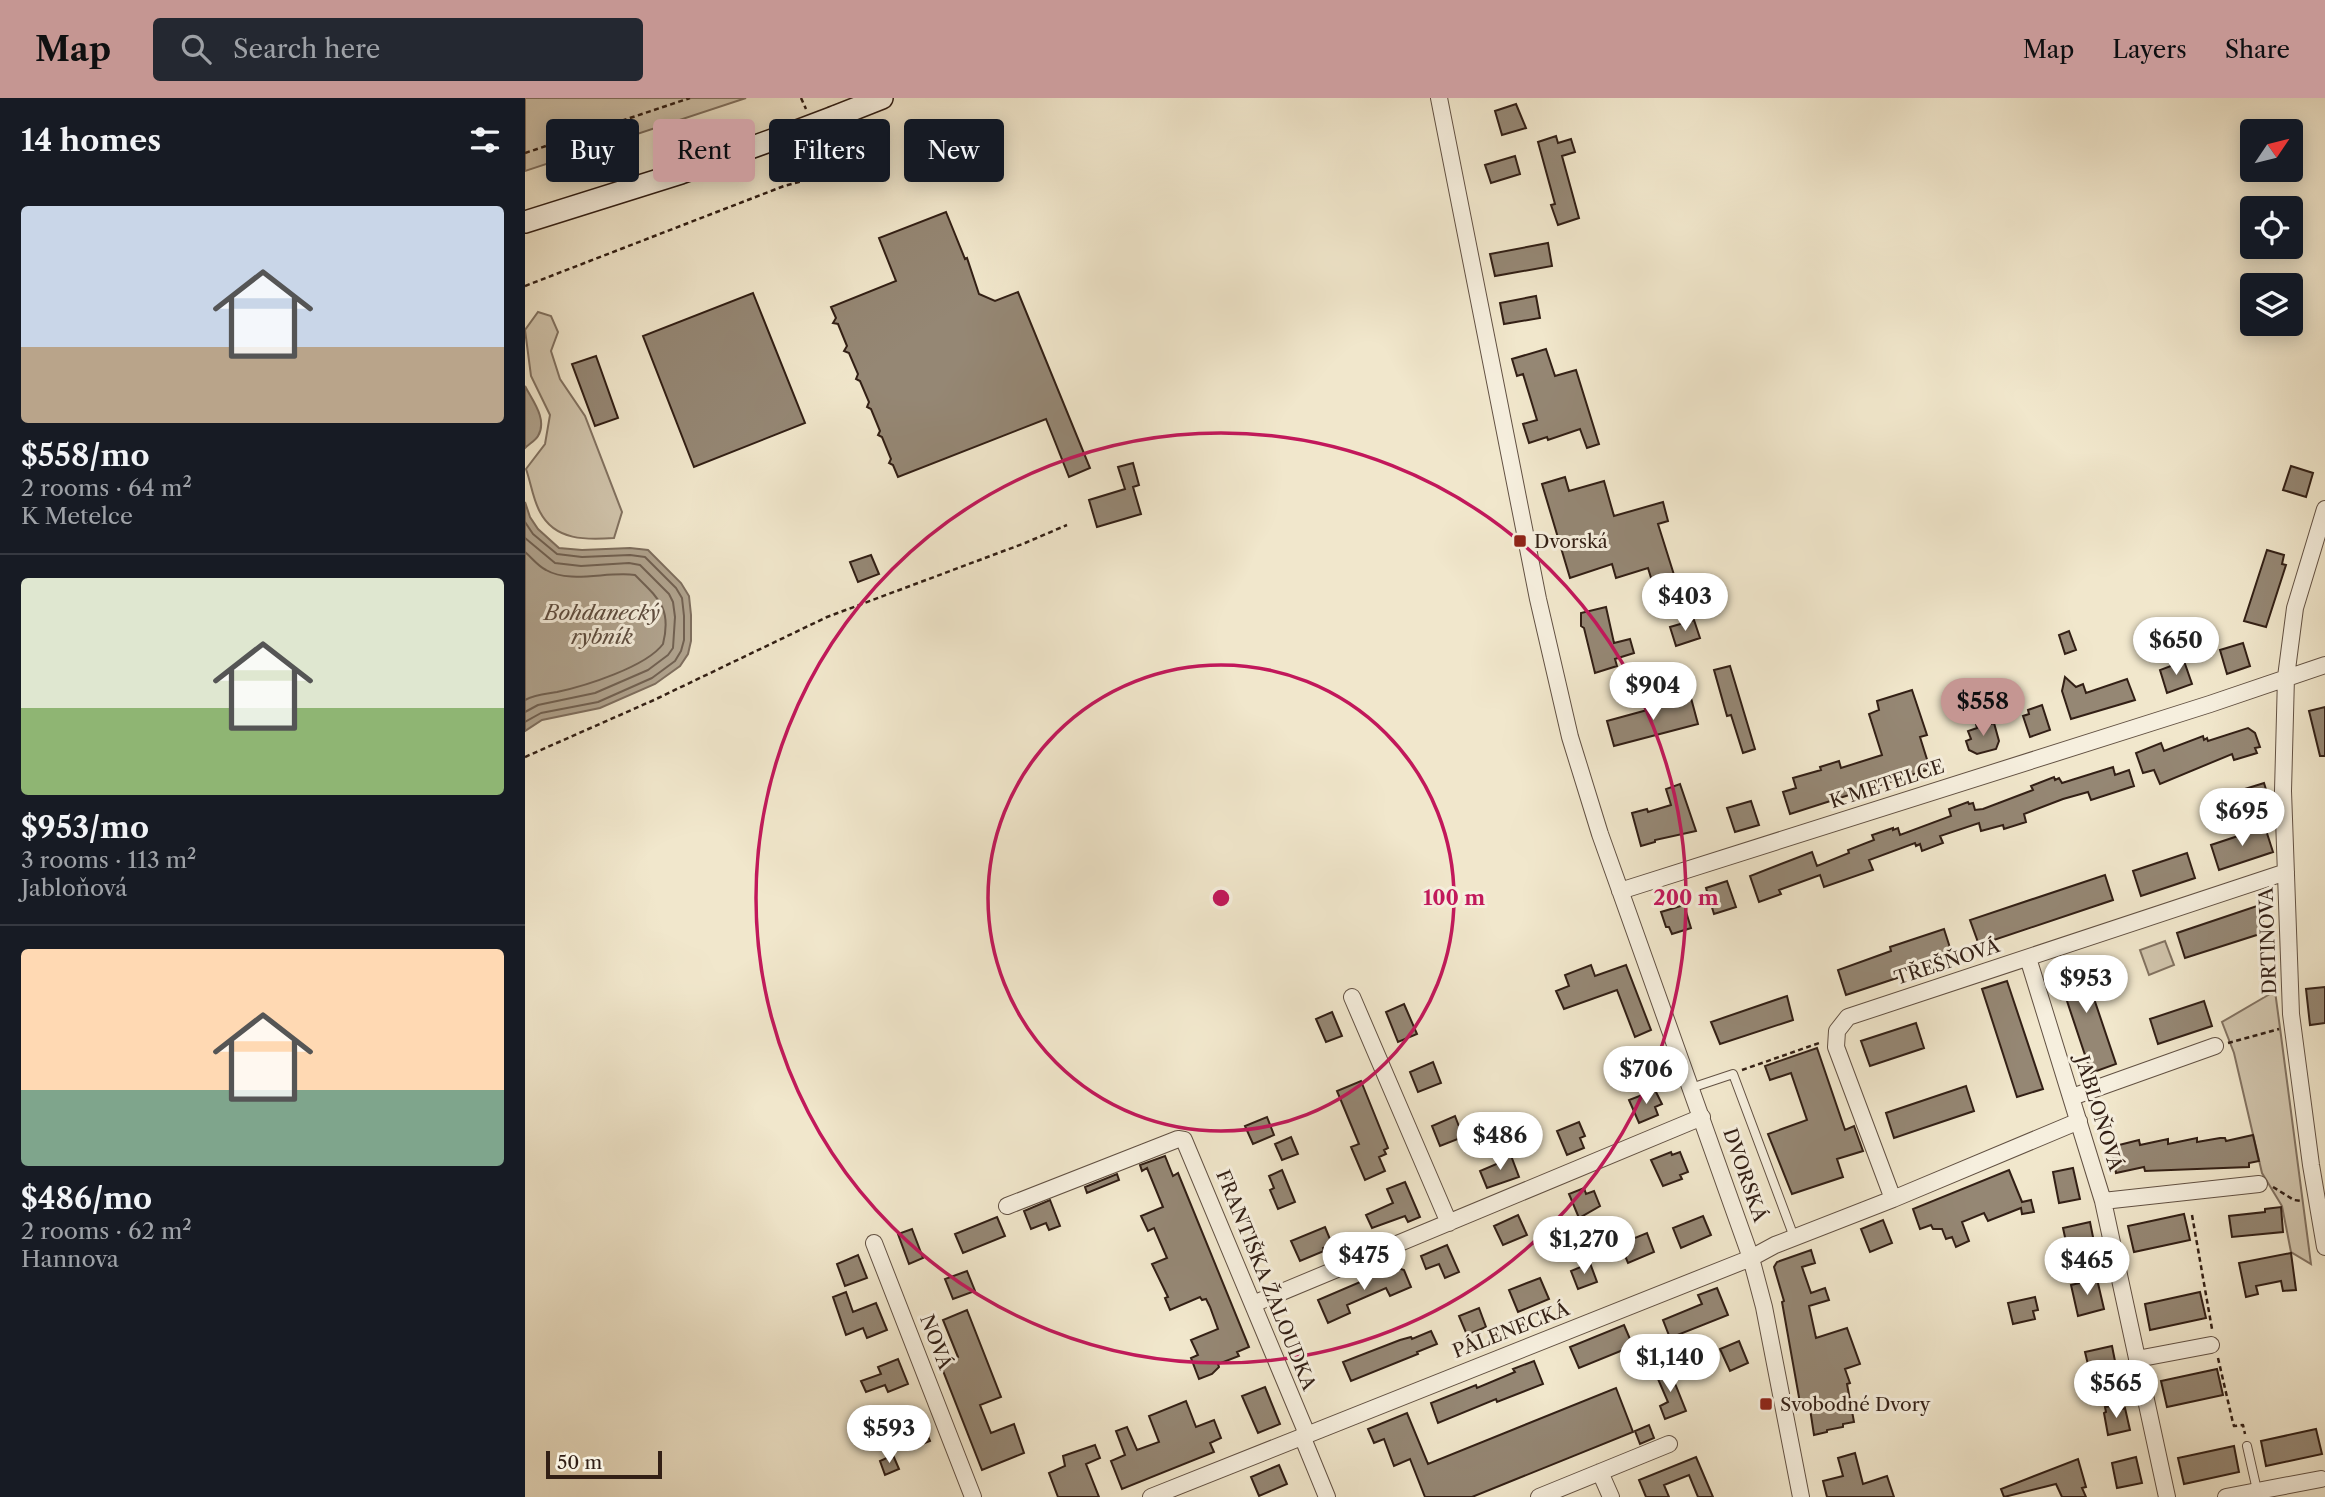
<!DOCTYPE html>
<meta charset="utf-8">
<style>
:root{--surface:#171b24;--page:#242831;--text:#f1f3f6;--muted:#9ea1a6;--line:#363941;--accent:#c59692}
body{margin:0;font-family:"Libre Caslon Text",serif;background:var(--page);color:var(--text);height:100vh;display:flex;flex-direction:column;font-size:26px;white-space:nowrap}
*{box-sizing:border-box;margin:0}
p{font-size:23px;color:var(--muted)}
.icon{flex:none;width:38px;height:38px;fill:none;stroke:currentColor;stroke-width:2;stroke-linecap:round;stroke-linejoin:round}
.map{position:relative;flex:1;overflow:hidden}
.sheet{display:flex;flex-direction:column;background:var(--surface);width:525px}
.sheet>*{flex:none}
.guide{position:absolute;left:21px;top:21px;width:665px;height:63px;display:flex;gap:14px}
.needle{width:46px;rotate:55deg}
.fabs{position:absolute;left:1715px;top:21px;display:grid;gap:14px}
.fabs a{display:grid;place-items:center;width:63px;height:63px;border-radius:7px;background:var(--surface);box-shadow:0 4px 18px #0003;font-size:35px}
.scale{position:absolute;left:21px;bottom:18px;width:116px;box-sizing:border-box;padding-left:7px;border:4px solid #321f15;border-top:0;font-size:19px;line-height:24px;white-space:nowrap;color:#321f15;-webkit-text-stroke:5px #f6efde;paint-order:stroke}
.price{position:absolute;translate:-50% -60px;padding:0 16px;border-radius:24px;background:#fff;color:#222;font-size:23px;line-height:46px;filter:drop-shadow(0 2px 4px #0008)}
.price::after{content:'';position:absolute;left:50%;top:42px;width:21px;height:16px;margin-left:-10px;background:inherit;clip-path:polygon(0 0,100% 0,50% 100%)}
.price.selected{background:var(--accent);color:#111}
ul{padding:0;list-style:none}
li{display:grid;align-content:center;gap:14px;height:371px;padding:0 21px}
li+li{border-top:2px solid var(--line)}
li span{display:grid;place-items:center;height:217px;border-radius:7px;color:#555}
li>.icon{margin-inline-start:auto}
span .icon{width:126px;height:126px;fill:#fffc;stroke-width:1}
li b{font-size:30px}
h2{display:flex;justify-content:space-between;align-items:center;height:84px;padding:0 21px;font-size:30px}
.tag{padding:0 24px;border-radius:7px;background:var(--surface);box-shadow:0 4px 18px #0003;font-size:24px;line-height:63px}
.tag.selected{background:var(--accent);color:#111}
header{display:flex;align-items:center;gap:42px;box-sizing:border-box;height:98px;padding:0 35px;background:var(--accent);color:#111}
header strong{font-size:33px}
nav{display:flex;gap:38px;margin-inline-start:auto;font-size:24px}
.search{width:490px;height:63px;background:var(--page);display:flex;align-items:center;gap:18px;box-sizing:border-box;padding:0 24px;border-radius:7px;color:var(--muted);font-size:26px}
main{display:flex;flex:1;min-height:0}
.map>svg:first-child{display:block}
.green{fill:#d1c5ad;stroke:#827261;stroke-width:2}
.water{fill:#b0a38e;stroke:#7e6e5e;stroke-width:2}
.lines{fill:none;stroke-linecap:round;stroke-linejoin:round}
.shore{stroke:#716152;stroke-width:2}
.building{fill:#958774;stroke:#321f15;stroke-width:2}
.lane-casing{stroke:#625143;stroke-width:10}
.street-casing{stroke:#625143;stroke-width:18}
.secondary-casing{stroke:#321f15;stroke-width:24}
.path{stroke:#321f15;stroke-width:2.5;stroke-dasharray:5 3.5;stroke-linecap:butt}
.lane{stroke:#f6efde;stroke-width:8}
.street{stroke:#f6efde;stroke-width:16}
.secondary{stroke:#f6efde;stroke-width:21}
.secondary-bridge-casing{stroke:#321f15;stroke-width:24;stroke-linecap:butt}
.secondary-bridge{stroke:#f6efde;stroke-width:21}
.ring{fill:none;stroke:#c2185b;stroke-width:3.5}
.poi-dot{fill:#8f2418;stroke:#f6efde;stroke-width:2.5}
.labels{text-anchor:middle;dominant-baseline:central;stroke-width:6;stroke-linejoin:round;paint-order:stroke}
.poi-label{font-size:19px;fill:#321f15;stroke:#f6efde;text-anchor:start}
.street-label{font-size:19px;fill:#321f15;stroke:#f6efde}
.water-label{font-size:21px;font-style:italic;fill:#5e4d3f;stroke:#f6efde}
.centre{fill:#c2185b;stroke:#f6efde;stroke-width:3.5}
.ring-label{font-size:21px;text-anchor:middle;font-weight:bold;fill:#c2185b;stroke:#f6efde;stroke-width:6;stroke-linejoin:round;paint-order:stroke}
</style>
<header>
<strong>Map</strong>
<div class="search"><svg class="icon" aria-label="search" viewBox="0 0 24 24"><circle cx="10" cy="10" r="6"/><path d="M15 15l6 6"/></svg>Search here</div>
<nav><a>Map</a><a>Layers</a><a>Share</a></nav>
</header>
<main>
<section class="sheet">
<h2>14 homes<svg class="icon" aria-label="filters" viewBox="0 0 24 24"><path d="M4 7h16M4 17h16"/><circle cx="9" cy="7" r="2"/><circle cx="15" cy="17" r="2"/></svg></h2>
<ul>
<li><span style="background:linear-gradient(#c9d6e8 65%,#b9a48a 0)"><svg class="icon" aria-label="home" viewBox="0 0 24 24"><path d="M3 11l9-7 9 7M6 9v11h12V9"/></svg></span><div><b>$558/mo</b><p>2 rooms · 64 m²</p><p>K Metelce</p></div></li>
<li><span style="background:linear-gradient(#dfe7d0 60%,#8fb573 0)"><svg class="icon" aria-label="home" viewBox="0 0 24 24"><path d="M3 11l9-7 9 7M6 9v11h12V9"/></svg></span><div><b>$953/mo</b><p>3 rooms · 113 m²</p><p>Jabloňová</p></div></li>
<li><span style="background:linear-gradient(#ffd9b3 65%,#7fa58c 0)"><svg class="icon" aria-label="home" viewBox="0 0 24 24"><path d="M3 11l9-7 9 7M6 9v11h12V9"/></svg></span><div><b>$486/mo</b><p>2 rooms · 62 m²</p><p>Hannova</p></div></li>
</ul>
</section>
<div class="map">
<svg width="1800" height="1399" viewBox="0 0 1800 1399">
<rect width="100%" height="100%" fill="#f1e7cc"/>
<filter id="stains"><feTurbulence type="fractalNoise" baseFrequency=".00286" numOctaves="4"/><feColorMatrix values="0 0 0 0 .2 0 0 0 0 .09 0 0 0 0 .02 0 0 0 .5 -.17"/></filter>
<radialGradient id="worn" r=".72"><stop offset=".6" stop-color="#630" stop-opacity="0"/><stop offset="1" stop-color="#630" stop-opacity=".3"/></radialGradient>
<path class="green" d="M0,0H221L0,73Z
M13,214L26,218L33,234L26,253L35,281L60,318L97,414L89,440C62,442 30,443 15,414C8,402 6,385 1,371L20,346L25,317L6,278L0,232Z
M1640,843L1649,867L1624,877L1615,852Z
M1750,893L1755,930L1786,1166L1766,1154L1757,1108L1737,1075L1709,955L1697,924Z"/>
<path class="water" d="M0,288C7,302 23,321 13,338C11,342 4,346 0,350Z
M0,404L5,419L13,431L34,450L57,452L105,450L123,452L156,485L164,498L166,517V543L163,556L155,568L130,586L75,610L17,622L0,633Z"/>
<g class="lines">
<path class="shore" d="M0,424L8,436L32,456L57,459L105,457L120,459L151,490L157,500L159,518V542L156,553L150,563L127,580L73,604L16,615L0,624
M0,440L30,465L56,468L104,465L115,467L144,496L148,504L150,519L148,550L143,557L123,572L70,595L13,607L0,614
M0,454C7,460 13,468 21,472C45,486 83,473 110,477C133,500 147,510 138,546C121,569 60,588 32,594C21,596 11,596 0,602"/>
</g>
<path class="building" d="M991,6L1001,30L977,37L970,13Z
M1031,38L1033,45L1046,41L1050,54L1037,58L1054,120L1033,127L1026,107L1030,106L1013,44Z
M990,58L995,76L966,85L960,67Z
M421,114L440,161L442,160L454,196L470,203L493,194L565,370L544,379L521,321L373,379L368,367L364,365L366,361L357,339L353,337L355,333L346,311L342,309L344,304L335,283L331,281L333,276L324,255L319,253L322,248L313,226L308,225L311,220L306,209L371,183L354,140Z
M1023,145L1027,168L970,178L965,156Z
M228,195L280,325L169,369L118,238Z
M1011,198L1015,220L979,226L975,205Z
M1021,251L1030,278L1051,272L1074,346L1062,350L1055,331L1023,342L1022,339L1004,345L998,326L1012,322L998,276L992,278L987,261Z
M71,258L93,320L70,328L47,266Z
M608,365L614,387L608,389L616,416L572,429L564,402L600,391L593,369Z
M1766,368L1788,375L1781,399L1758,392Z
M1040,379L1044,393L1079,383L1089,418L1138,404L1143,423L1133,426L1156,499L1134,506L1123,470L1091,480L1087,466L1045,480L1017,386Z
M1742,452L1759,457L1757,466L1761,467L1741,529L1719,523Z
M346,457L354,476L333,484L325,464Z
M1081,509L1089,545L1105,541L1109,555L1090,561L1092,568L1070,575L1059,530L1056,528V515Z
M1169,522L1175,540L1151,548L1145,529Z
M1544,533L1551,552L1540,556L1534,537Z
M1718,545L1725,568L1702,576L1695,552Z
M1659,563L1667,586L1642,595L1635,572Z
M1205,568L1230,651L1218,655L1206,617L1202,618L1189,572Z
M1540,579L1551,589L1558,586L1561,595L1602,581L1610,602L1546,621L1537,593Z
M1387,592L1402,637L1395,639L1405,671L1265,716L1258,694L1271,690L1268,680L1296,672L1295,669L1314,663L1316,670L1357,657L1344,616L1354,612L1352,603Z
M1166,600L1173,626L1089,648L1082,623Z
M1517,607L1525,632L1505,639L1498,618L1504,616L1503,612Z
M1800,609V658H1795L1784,613Z
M1464,621L1466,626L1469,625L1474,643L1471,651L1452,656L1444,652L1441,643L1446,641L1443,633L1452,630L1451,626Z
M1723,630L1730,635L1735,649L1730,650L1732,655L1709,662L1707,656L1635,686L1629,672L1618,675L1611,655L1636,645L1639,653L1678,638L1679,642L1682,640L1683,643Z
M1588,669L1590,677L1604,672L1609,688L1566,702L1563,694L1538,701L1499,716L1501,724L1479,731L1478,727L1456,733L1454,725L1415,738L1418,745L1397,753L1395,746L1391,748L1390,745L1344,762L1348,772L1299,789L1295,777L1254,792L1256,796L1234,804L1225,778L1287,754L1292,768L1324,755L1323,752L1349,742L1347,737L1368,730V732L1373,730L1375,737L1426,718L1424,711L1443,704L1444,706L1448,705L1450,712L1458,711L1508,692L1506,688L1529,679L1530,682L1534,680L1537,685Z
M1739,685L1743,698L1724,703L1720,691Z
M1155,686L1171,733L1130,742V744L1116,748L1107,715L1122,711L1123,714L1146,707L1141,691Z
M1226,703L1234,727L1210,734L1202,710Z
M1740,729L1748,754L1694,772L1686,747Z
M1662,755L1670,780L1616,798L1608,773Z
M1580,777L1588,802L1454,847L1445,822Z
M1202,783L1211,809L1189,816L1181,790Z
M1159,807L1166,830L1147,836L1144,829H1141L1136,814Z
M1732,808L1741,834L1660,860L1652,835Z
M1419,831L1427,856L1374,874L1375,879L1321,897L1313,872L1366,853L1365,849Z
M1555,859L1591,966L1566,975L1530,867Z
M1066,867L1070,878L1101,867L1126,932L1110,939L1092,892L1039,911L1031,893L1044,888L1040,877Z
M1482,883L1518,991L1492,999L1457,891Z
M1800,889V925L1785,927L1781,891Z
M1262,898L1268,922L1195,946L1186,924Z
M1679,903L1687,928L1633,946L1625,921Z
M879,906L892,936L873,944L861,914Z
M807,914L817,938L801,944L791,921Z
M1391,925L1399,950L1345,968L1336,943Z
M1292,950L1320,1032L1329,1028L1338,1053L1312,1061L1318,1079L1267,1096L1243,1036L1282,1022L1266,975L1245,982L1240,968Z
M908,964L916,985L893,994L885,974Z
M836,983L863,1050L859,1052L861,1056L854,1059L860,1073L840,1082L826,1049L834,1046L812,993Z
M1441,988L1449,1013L1369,1040L1361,1015Z
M1130,992L1137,1006L1130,1009L1133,1017L1114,1025L1104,1002Z
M930,1018L938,1039L915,1048L907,1028Z
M742,1019L749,1037L728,1046L720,1028Z
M1054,1024L1060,1038L1055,1040L1059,1050L1042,1057L1032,1033Z
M1728,1037L1734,1063L1724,1065V1069L1620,1073L1619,1069L1591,1075L1586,1049L1614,1042L1615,1047L1643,1041V1046L1672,1040V1044L1695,1040H1700L1701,1043Z
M766,1039L773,1056L757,1062L750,1046Z
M1146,1054L1147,1057L1155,1054L1163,1074L1155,1077L1157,1081L1138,1088L1126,1062Z
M985,1055L994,1079L962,1090L955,1073L974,1065L973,1061Z
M640,1058L648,1078L653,1075L724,1249L712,1254L714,1258L693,1266L694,1269L687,1276L674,1281L666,1260L673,1257L666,1242L693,1231L685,1209L681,1201L677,1202L675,1199L645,1212L640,1200L643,1199L627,1166L642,1160L629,1130L623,1133L616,1118L638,1109L622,1070L617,1073L615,1067Z
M1548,1070L1555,1101L1534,1105L1528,1074Z
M757,1072L770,1104L753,1111L745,1092L749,1090L744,1078Z
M1484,1072L1497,1104L1506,1102L1509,1114L1497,1116L1496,1110L1463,1123L1459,1115L1437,1124L1444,1143L1431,1149L1427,1139L1421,1141L1417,1131H1408L1406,1127L1395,1131L1388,1111Z
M592,1076L594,1082L562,1095L560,1089Z
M880,1084L895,1119L883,1124L880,1118L847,1130L841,1117L868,1105L862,1091Z
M1059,1090L1061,1096L1069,1093L1075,1108L1054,1120L1044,1096Z
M525,1102L535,1128L524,1132L521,1125L506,1131L499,1113Z
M1756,1109L1758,1134L1707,1139L1704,1118L1740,1114V1111Z
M1659,1116L1665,1142L1609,1154L1603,1128Z
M993,1117L1002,1137L978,1147L969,1128Z
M1178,1118L1186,1137L1156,1150L1148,1130Z
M472,1119L480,1138L438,1155L430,1136Z
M1358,1122L1367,1145L1345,1154L1336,1131Z
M1565,1124L1575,1174L1564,1177L1556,1150L1543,1153L1538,1130Z
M800,1129L807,1146L798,1150L799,1153L775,1163L766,1143Z
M387,1131L398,1160L384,1166L373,1136Z
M1122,1135L1129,1154L1103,1165L1095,1146Z
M922,1147L934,1174L920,1180L914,1166L901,1171L896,1158Z
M1286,1152L1290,1165L1277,1169L1286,1195L1300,1190L1304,1202L1284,1208L1291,1240L1322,1230L1335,1266L1320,1271L1325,1285L1322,1286L1329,1324L1318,1326V1329L1302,1332V1334L1289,1337L1284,1304L1275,1305L1257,1204L1259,1203L1249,1169L1252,1164Z
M1766,1155L1771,1192L1758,1193L1756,1183L1731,1188L1733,1196L1721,1199L1714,1165Z
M333,1157L342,1180L320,1188L312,1166Z
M1065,1165L1072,1184L1053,1191L1046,1173Z
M864,1167L879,1172L886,1189L865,1198L861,1190L822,1207L825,1215L803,1225L793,1202L861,1173Z
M442,1173L450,1193L428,1201L420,1181Z
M1015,1180L1024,1201L993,1214L984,1192Z
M1572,1181L1579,1211L1553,1218L1546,1187Z
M1192,1190L1203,1217L1145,1240L1138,1222L1177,1206L1173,1197Z
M321,1194L328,1214L351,1205L362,1232L342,1240L338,1230L321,1237L308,1199Z
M1675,1194L1681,1220L1625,1232L1620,1206Z
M1510,1199L1513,1212L1508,1213L1510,1221L1488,1226L1483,1205Z
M954,1210L961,1229L942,1237L934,1218Z
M442,1212L476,1299L455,1307L466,1335L489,1326L499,1355L457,1372L415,1265L433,1259L418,1222Z
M1099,1227L1108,1248L1054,1270L1045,1249Z
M906,1233L912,1246L892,1254L893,1256L826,1283L818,1264L875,1242L886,1239L887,1241Z
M1214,1243L1223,1265L1205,1273L1195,1251Z
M1587,1248L1592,1273L1589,1274L1591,1279L1576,1282L1575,1277L1566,1279L1560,1254Z
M373,1261L383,1286L363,1294L360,1287L341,1294L336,1283L356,1276L353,1269Z
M1009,1263L1018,1286L972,1304L971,1301L913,1325L906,1305L951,1287L952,1290L990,1274L988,1271Z
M1143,1268L1161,1313L1140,1321L1135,1308L1143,1304L1130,1274Z
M1692,1271L1698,1297L1642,1309L1636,1283Z
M740,1289L755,1326L733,1335L717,1298Z
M1091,1290L1108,1334L947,1399H900L885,1361L869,1368L859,1341L849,1345L843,1331L882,1315L903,1366Z
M661,1303L671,1329L689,1322L696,1340L685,1345L689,1354L597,1391L586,1363L600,1357L591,1333L602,1329L612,1352L634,1344L624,1318Z
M1593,1307L1594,1312L1600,1310L1605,1332L1583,1337L1579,1315L1581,1314L1580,1309Z
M395,1318L405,1343L385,1351L375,1325Z
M1124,1327L1129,1340L1115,1346L1110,1333Z
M1791,1331L1797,1356L1741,1368L1736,1343Z
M570,1347L575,1360L561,1366L574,1399H533L524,1375L540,1368L538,1358Z
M1709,1348L1714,1374L1659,1386L1653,1360Z
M1330,1355L1338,1386L1362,1378L1369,1399H1302L1298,1383L1318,1378L1313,1360Z
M368,1357L374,1371L360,1377L355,1363Z
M1171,1359L1188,1399H1173L1164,1377L1139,1387L1144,1399H1121L1114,1382Z
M1611,1359L1617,1385L1592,1390L1587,1365Z
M1553,1361L1561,1389L1557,1390L1561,1399H1537L1531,1386L1479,1399L1476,1391Z
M754,1367L762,1386L734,1398L726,1379Z"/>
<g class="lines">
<g class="lane-casing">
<path id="lane" d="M1166,990L1208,976L1269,1139
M1722,1348L1732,1392"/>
</g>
<g class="street-casing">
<path id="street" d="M914,0L1013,501L1045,639L1075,736L1226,1160L1239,1209L1276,1399
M1800,411L1770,510L1761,579L1758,693L1766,916L1786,1067L1800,1149
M1095,793L1685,606L1800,567
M1503,860L1578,1103L1642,1399
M827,899L924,1125
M1547,999L1690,948
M1368,1101L1311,949L1312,933L1323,919L1761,774
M1578,1103L1734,1086
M482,1108L653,1041L659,1042L782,1336
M349,1145L448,1399
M728,1206L1177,1019
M1612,1261L1686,1247
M777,1338L802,1399
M1075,1374L1086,1399
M626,1399L1226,1160L1250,1147L1368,1101L1554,1023
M1014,1399L1144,1346
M1701,1399L1796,1381"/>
</g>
<g class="secondary-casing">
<path id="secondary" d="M309,19L357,0
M0,124L156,75L272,33"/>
</g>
<path class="path" d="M276,0L281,11
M0,55L165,0
M0,188L259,88L296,78L302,65L294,43
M0,659L129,602L302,519L500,445L542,427
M1703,945L1754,931
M1217,972L1297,944
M1748,1089L1769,1102L1776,1103
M1667,1117L1687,1231
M1693,1260L1708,1325L1709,1328L1718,1327L1720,1336"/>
<use href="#lane" class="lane"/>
<use href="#street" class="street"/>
<use href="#secondary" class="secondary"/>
<g class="secondary-bridge-casing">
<path id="secondary-bridge" d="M272,33L309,19"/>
</g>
<use href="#secondary-bridge" class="secondary-bridge"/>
</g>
<g class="ring">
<circle cx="696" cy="800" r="233"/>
<circle cx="696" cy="800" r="465"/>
</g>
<g class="poi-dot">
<rect x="988" y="436" width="14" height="14" rx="3.5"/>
<rect x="1234" y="1299" width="14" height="14" rx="3.5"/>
</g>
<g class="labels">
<g class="poi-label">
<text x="1009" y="443">Dvorská</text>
<text x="1255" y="1306">Svobodné Dvory</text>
</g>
<g class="street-label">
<text transform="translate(1362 686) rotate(-18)">K METELCE</text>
<text transform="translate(1743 843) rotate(-92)">DRTINOVA</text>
<text transform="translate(1422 864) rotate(-18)">TŘEŠŇOVÁ</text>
<text transform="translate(1574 1015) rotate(73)">JABLOŇOVÁ</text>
<text transform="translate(1220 1077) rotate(71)">DVORSKÁ</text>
<text transform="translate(741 1182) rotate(68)">FRANTIŠKA ŽALOUDKA</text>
<text transform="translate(986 1232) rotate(-21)">PÁLENECKÁ</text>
<text transform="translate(411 1244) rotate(69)">NOVÁ</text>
</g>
<g class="water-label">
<text x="77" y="514">Bohdanecký<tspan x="77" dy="24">rybník</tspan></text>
</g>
</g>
<circle cx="696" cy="800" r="10" class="centre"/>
<g class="ring-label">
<text x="929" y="807">100 m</text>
<text x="1161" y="807">200 m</text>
</g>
<rect width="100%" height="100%" filter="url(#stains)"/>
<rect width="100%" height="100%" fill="url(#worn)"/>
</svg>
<div class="fabs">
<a><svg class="needle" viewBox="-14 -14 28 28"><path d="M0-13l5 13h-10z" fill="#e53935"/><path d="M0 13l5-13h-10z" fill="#9ea1a6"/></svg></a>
<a><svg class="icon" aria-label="locate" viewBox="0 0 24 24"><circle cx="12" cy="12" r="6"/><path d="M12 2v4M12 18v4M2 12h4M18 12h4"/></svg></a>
<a><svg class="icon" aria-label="layers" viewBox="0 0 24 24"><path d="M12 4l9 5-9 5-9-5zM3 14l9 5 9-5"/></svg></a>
</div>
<div class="scale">50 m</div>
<b class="price" style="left:1160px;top:535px">$403</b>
<b class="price" style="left:1651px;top:579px">$650</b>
<b class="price" style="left:1128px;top:624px">$904</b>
<b class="price selected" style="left:1458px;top:640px">$558</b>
<b class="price" style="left:1717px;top:750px">$695</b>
<b class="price" style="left:1561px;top:917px">$953</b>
<b class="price" style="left:1121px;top:1008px">$706</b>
<b class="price" style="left:975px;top:1074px">$486</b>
<b class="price" style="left:1059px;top:1178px">$1,270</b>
<b class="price" style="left:839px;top:1194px">$475</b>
<b class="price" style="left:1562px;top:1199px">$465</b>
<b class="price" style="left:1145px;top:1296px">$1,140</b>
<b class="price" style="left:1591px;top:1322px">$565</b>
<b class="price" style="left:364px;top:1367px">$593</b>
<div class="guide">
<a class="tag">Buy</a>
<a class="tag selected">Rent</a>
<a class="tag">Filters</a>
<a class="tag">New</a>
</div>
</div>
</main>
